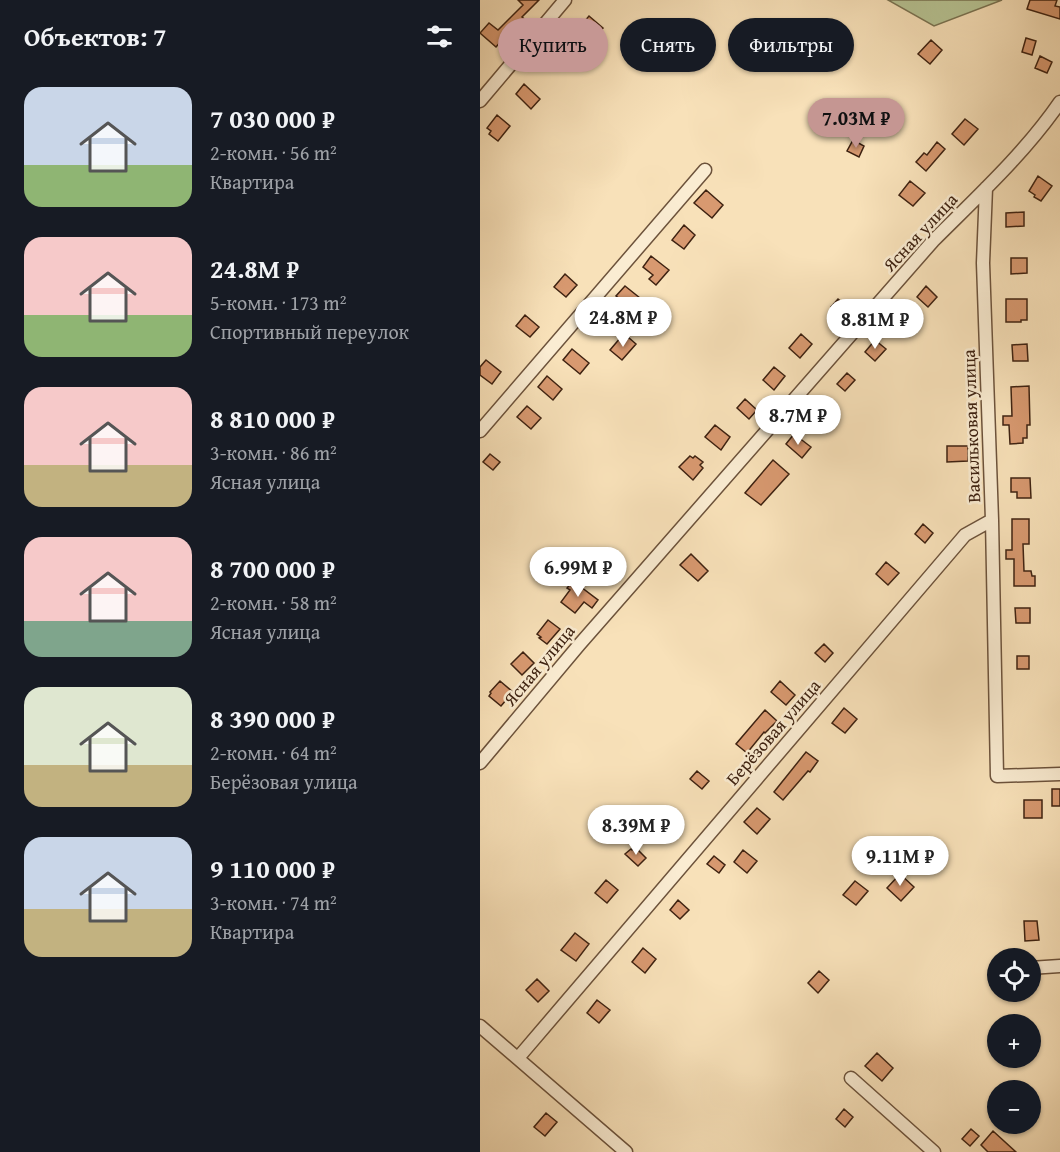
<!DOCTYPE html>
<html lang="ru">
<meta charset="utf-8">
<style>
:root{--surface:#171b24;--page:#20242c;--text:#f1f3f6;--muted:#9ea1a6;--accent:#c59692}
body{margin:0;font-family:"Gentium Book Plus",serif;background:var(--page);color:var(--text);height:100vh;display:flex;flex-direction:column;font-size:22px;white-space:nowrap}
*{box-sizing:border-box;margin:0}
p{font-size:20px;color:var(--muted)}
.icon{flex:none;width:33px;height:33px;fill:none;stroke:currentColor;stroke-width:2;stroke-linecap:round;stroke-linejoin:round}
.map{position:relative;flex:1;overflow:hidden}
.panel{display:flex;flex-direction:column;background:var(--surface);width:480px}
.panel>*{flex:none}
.hud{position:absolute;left:18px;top:18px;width:471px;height:54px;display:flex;gap:12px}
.controls{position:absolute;left:507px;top:948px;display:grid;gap:12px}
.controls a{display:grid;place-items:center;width:54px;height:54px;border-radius:50%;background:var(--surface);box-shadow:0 2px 4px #0004;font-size:30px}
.price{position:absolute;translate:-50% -51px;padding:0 14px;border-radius:21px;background:#fff;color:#222;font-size:20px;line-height:39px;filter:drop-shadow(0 2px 3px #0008)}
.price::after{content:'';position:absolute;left:50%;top:36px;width:18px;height:14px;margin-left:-9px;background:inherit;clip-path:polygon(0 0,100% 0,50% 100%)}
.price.current{background:var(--accent);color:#111}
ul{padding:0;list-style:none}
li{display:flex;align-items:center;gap:18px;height:150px;padding:0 24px}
li span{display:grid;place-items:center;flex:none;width:168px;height:120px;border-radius:18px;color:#555}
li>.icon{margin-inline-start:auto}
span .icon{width:72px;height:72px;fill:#fffc;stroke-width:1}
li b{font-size:26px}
h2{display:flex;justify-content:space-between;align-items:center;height:72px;padding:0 24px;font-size:26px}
.chip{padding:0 21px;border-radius:27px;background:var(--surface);box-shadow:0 2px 4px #0004;font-size:21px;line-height:54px}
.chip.current{background:var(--accent);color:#111}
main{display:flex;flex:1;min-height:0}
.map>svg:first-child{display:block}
.green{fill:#b7c494;stroke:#7a7352;stroke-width:1.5}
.building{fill:#d89970;stroke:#3e2211;stroke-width:1.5}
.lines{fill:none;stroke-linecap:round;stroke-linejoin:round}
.street-casing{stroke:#6c523b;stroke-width:15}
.street{stroke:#faecd2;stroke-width:12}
.labels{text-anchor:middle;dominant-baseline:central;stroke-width:5;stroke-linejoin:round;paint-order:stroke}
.street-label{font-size:18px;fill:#3e2211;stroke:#faecd2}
</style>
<main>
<section class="panel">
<h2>Объектов: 7<svg class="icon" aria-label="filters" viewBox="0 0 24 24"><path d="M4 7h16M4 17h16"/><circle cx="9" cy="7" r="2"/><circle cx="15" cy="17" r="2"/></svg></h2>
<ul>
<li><span style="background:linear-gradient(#c9d6e8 65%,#8fb573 0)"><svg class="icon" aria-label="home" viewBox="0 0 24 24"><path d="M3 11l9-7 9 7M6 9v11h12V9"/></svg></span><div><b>7 030 000 ₽</b><p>2-комн. · 56 m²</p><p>Квартира</p></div></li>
<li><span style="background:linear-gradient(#f6c9c9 65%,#8fb573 0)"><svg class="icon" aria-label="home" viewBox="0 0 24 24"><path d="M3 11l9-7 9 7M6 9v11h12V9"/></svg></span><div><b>24.8M ₽</b><p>5-комн. · 173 m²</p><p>Спортивный переулок</p></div></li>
<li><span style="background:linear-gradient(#f6c9c9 65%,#c2b280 0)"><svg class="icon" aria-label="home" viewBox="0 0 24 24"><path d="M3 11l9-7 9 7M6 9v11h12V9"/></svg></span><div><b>8 810 000 ₽</b><p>3-комн. · 86 m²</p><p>Ясная улица</p></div></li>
<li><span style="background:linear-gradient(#f6c9c9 70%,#7fa58c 0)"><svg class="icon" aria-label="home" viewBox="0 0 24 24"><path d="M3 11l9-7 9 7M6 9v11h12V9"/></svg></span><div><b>8 700 000 ₽</b><p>2-комн. · 58 m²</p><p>Ясная улица</p></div></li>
<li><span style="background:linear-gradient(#dfe7d0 65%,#c2b280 0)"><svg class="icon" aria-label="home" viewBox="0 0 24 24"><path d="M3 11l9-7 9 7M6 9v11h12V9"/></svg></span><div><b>8 390 000 ₽</b><p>2-комн. · 64 m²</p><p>Берёзовая улица</p></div></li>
<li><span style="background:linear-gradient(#c9d6e8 60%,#c2b280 0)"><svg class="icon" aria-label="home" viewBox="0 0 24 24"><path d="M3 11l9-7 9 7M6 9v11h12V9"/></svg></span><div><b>9 110 000 ₽</b><p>3-комн. · 74 m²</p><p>Квартира</p></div></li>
</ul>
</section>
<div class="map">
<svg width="580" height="1152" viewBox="0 0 580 1152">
<rect width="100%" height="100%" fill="#f8e1b9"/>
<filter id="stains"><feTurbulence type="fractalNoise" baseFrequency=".00333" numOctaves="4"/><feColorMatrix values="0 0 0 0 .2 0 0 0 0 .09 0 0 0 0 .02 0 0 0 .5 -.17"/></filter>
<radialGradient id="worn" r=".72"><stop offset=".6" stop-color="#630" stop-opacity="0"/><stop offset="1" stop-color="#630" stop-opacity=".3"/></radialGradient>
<path class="green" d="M408,0H522L454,26Z"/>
<path class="building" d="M38,0H59L42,17L48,22L35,35L30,31L16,47L0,33L9,23L18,30L43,5Z
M550,0H577L575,6L580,7V19L547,9Z
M109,16L123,28L112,40L99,28Z
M290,25L304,38L294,49L280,36Z
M546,38L556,41L552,55L542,52Z
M451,40L462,50L450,64L438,54Z
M560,56L572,62L567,73L555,68Z
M44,84L60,99L51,109L36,94Z
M17,115L30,126L18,141L9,134L11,131L7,128Z
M485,119L498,129L484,145L472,134Z
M373,140L384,146L379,157L367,151Z
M457,142L465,149L446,171L436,162L444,153L447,155Z
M558,176L572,186L561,201L554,197L555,195L549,191Z
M430,181L445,193L433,206L419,195Z
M226,190L243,205L232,218L214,203Z
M544,212V226L526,227V213Z
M204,225L215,235L204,249L192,240Z
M171,256L189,270L176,285L169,279L173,275L163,267Z
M531,258H547V273L531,274Z
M85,274L97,285L86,297L74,287Z
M145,286L160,298L149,310L140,302L141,300L136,296Z
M446,286L457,297L448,307L437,297Z
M358,299L372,311L365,319L351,307Z
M526,299H547V320H541V322H526Z
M45,315L59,327L50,337L36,326Z
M321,334L332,344L320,358L309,348Z
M141,337L145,341L148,337L156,344L142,360L130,350Z
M395,340L406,349L395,361L385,352Z
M547,344L548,361H533L532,345Z
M92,349L109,363L100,374L83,360Z
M6,360L21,372L12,384L0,375V367Z
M294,367L305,376L294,390L283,380Z
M367,373L375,380L365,391L357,384Z
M67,376L82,389L73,400L58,387Z
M549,386L550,425H547V438H543V443L530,444L529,425H523V416H532L531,387Z
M265,399L277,410L269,419L257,408Z
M340,405L353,416L342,427L329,416Z
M47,406L61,418L51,429L37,417Z
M235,425L250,437L241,450L225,437Z
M314,434L331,447L322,458L306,444Z
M467,446H488V461L467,462Z
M10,454L20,462L13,470L3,462Z
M210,456L213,458L215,456L223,462L220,465L223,468L213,480L199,467Z
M293,460L309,474L281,505L265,493Z
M531,478H550L551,498H537V492H531Z
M532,519H549V544H543L544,571H551L552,576H555V586H534V559H526V550H532Z
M443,524L453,533L445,543L435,534Z
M211,554L228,571L218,581L200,565Z
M123,556L134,567L123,578L112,568Z
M406,562L419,573L408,585L396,574Z
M93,581L118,600L112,608L104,602L95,613L81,602L90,590L87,588Z
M535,608H550V623H536Z
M68,620L80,629L67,644L59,638L61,637L57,634Z
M344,644L353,653L345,662L335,653Z
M43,652L54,663L42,675L31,664Z
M537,656H549V669H537Z
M20,681L33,692L21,706L9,696L11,693L10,692Z
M300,681L315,695L306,705L291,692Z
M364,708L377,719L365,733L352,723Z
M285,710L297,721L285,733L284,732L267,753L256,744Z
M326,752L338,761L330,772L328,771L303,800L294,792Z
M217,771L229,781L222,789L210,779Z
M572,789H580V806H572Z
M544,800H562V818H544Z
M277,808L290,819L277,834L264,822Z
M155,847L166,858L158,866L145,854L151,849L152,850Z
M263,850L277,861L267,873L254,862Z
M446,851L459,863L448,874L436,862Z
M234,856L245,865L239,873L227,864Z
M420,874L434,887L421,901L407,888Z
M126,880L138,890L127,903L115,893Z
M375,881L388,891L376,905L363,895Z
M198,900L209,910L200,919L190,910Z
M544,921H557L559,940L545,941Z
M95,933L109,944L96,961L81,950Z
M163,948L176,959L165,973L152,962Z
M339,971L349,980L338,993L328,983Z
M57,979L69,991L58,1002L46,990Z
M117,1000L130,1010L119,1023L107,1013Z
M397,1053L413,1068L402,1081L385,1066Z
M364,1109L373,1117L365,1127L356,1119Z
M66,1113L77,1122L65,1136L54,1127Z
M491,1129L499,1136L490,1146L482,1139Z
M513,1131L536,1152H508L501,1145Z"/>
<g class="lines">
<g class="street-casing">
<path id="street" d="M0,101L85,0
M506,188L503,263L512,520L517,776L580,774
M0,431L225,170
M0,763L99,645L453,241C497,197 545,153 580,102
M550,968L580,966
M0,1026L146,1152
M38,1058L485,535L512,520
M371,1078L454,1152"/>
</g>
<use href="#street" class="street"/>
</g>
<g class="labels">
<g class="street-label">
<text transform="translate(440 232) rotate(-47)">Ясная улица</text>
<text transform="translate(491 426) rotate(-92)">Васильковая улица</text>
<text transform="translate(59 665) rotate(-50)">Ясная улица</text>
<text transform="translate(293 732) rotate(-49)">Берёзовая улица</text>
</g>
</g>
<rect width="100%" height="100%" filter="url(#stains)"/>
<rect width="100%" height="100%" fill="url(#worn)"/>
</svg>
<div class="controls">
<a><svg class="icon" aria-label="locate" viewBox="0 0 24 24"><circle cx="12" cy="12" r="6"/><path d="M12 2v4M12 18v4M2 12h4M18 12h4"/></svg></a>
<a>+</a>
<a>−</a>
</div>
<b class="price current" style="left:376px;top:149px">7.03M ₽</b>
<b class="price" style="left:143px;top:348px">24.8M ₽</b>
<b class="price" style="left:395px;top:350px">8.81M ₽</b>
<b class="price" style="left:318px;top:446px">8.7M ₽</b>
<b class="price" style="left:98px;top:598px">6.99M ₽</b>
<b class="price" style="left:156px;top:856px">8.39M ₽</b>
<b class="price" style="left:420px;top:887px">9.11M ₽</b>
<div class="hud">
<a class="chip current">Купить</a>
<a class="chip">Снять</a>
<a class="chip">Фильтры</a>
</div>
</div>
</main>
